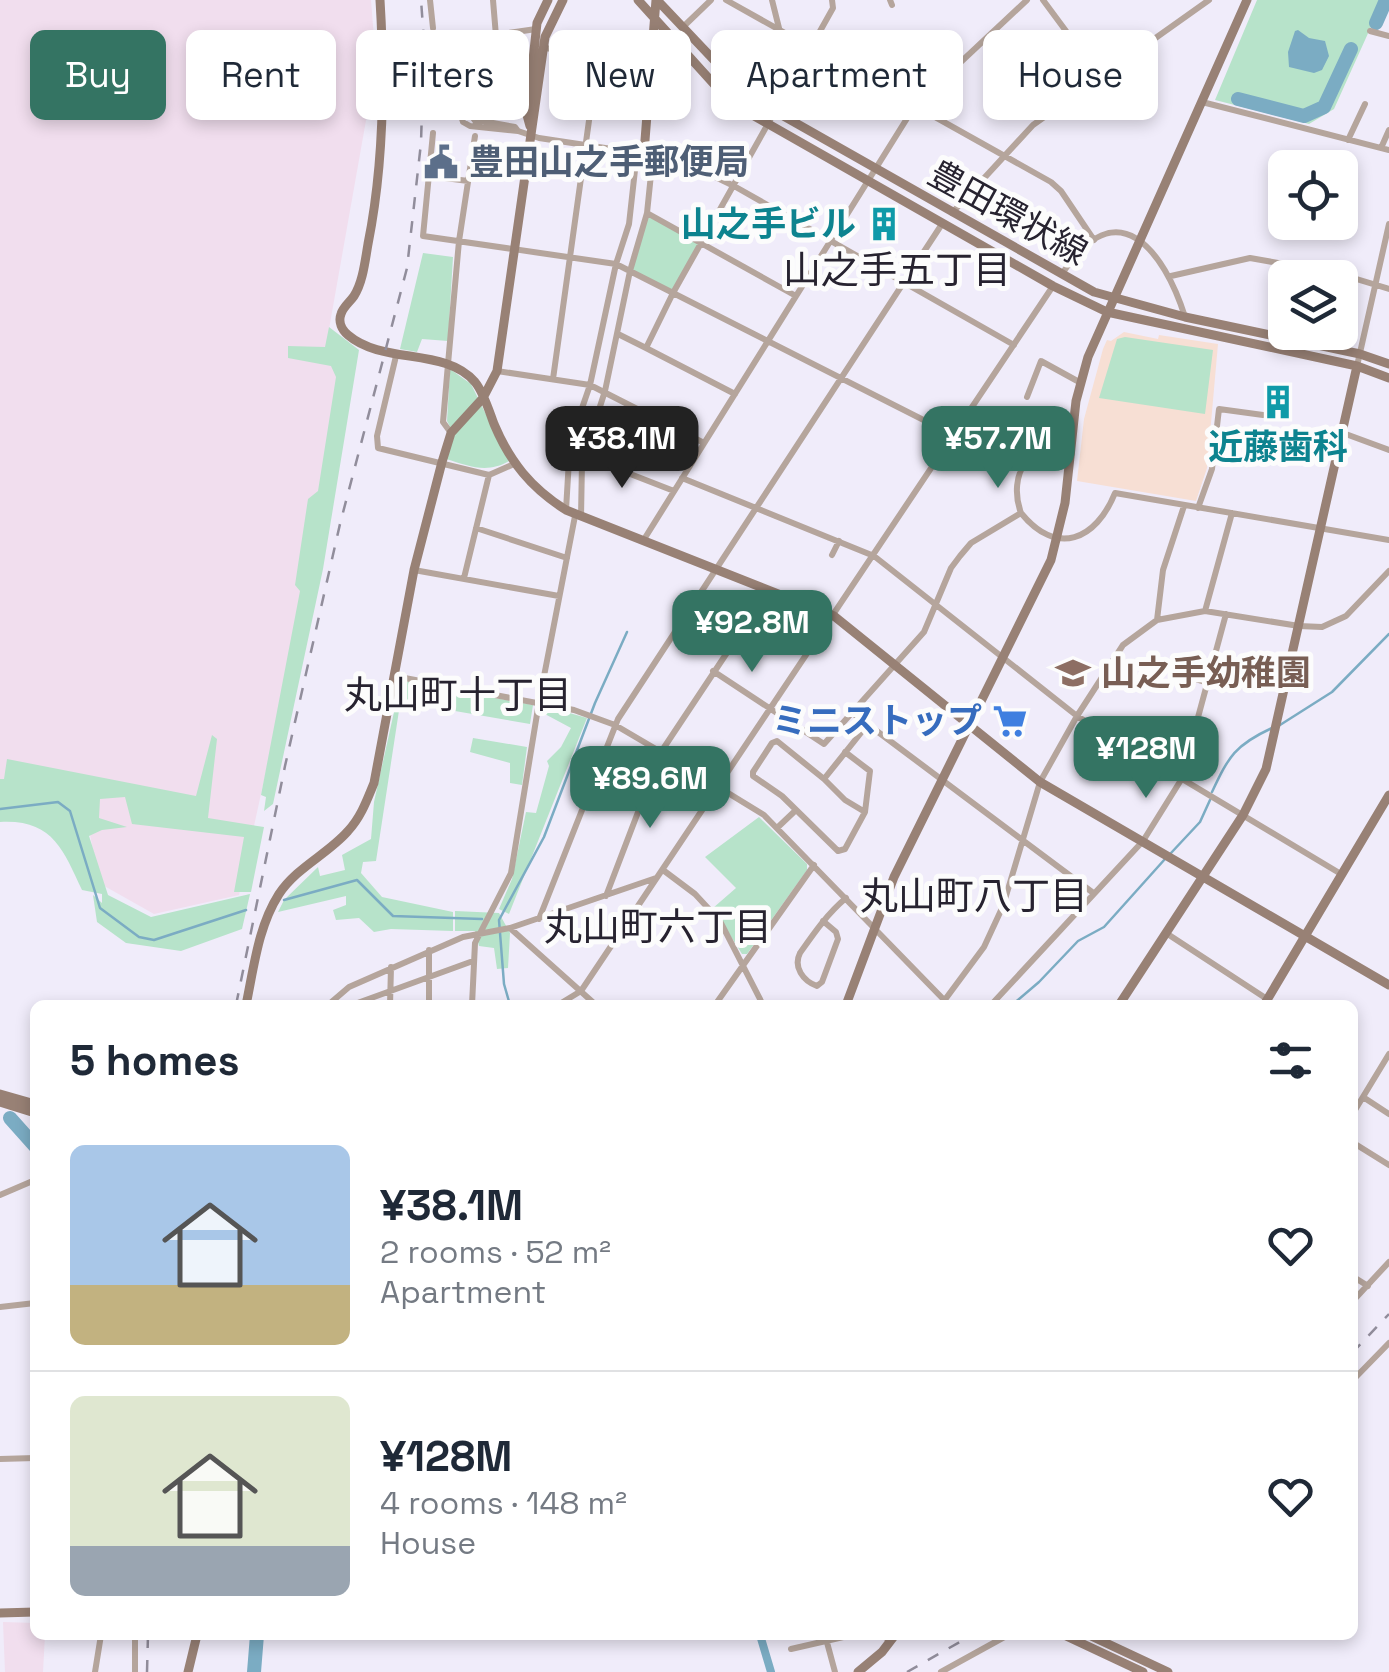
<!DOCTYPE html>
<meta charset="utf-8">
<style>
:root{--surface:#fff;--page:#f6f6f7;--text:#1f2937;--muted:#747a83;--line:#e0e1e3;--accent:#347463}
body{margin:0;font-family:"Space Grotesk","Noto Sans JP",sans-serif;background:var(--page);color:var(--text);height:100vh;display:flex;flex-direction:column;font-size:38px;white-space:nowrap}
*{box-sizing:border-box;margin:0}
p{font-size:32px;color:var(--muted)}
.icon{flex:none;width:55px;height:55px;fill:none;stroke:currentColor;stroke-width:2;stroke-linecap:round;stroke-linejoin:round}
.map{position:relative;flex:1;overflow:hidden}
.details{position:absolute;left:30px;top:1000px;width:1328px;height:640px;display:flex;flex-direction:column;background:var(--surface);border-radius:15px;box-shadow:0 5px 15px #0003}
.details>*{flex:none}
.banner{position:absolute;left:30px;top:30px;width:1330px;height:90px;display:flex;gap:20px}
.tools{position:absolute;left:1268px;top:150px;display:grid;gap:20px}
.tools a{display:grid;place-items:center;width:90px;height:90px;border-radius:15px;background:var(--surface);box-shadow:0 5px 15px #0003;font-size:50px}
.price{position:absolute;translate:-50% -85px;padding:0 22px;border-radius:20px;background:var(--accent);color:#fff;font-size:32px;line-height:65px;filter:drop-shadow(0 2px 5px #0008)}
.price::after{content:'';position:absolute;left:50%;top:60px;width:30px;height:22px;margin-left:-15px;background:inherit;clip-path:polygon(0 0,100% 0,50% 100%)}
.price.selected{background:#222;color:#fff}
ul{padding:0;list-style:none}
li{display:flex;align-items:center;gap:30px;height:250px;padding:0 40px}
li+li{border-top:2px solid var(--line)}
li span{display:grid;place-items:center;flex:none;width:280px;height:200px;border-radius:15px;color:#555}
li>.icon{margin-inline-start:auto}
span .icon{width:120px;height:120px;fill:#fffc;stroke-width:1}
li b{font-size:42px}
h2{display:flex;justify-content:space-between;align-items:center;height:120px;padding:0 40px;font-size:42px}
.chip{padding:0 35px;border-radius:15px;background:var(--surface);box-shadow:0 5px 15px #0003;font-size:35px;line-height:90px}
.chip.selected{background:var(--accent);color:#fff}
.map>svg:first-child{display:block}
.industrial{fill:#f1deee}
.education{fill:#f7dfd4}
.green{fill:#b7e3ca}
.water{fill:#7bacc3}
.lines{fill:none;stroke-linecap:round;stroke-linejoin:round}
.stream{stroke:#7bacc3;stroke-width:2.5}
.canal{stroke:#7bacc3;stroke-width:8}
.river{stroke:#7bacc3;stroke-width:14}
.street{stroke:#b5a59c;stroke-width:6}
.secondary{stroke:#988175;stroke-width:9}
.rail{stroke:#918d9b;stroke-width:2.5;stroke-dasharray:12 12;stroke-linecap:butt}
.labels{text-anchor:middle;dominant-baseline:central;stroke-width:10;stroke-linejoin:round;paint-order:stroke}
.service-label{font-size:35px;font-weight:bold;fill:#4e5e75;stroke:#fcfcfc;text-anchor:start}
.street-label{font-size:35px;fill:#272330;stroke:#fcfcfc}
.culture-label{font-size:35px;font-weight:bold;fill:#0d838f;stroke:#fcfcfc;text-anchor:end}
.education-label{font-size:35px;font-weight:bold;fill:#785e54;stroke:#fcfcfc;text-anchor:start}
.shop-label{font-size:35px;font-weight:bold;fill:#366cbe;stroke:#fcfcfc;text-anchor:end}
.neighbourhood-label{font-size:38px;fill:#272330;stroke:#fcfcfc}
</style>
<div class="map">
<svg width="1389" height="1672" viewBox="0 0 1389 1672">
<rect width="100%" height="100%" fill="#f0ecfa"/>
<path class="industrial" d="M0,0H371L376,64L326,346L356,357L239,895L154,914L99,883L81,786L0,795Z
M3,1622L35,1623V1635H45L43,1672H5Z"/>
<path class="education" d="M1124,332L1158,339L1159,335L1218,344L1207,468L1196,501L1077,481L1084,419L1103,349L1107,340L1111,341Z"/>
<path class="green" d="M1257,0H1383L1334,109L1309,124L1215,100Z
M648,216L700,242L672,290L632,270Z
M423,253L453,257L448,341L422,339L417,352L400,349Z
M329,327L359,350L323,569L273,804L264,811L266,797L261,795L300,591L295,585L308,499L318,491L336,377L331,366L288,358V346L325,347Z
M1125,337L1213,350L1205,414L1099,398L1117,339Z
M450,369L471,384L509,461C487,474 469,466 446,459L454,434L447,421Z
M405,681L533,705L530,724L397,701Z
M396,703L400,704L376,861L363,862L361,873L382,897L453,912V931L391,929L374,932L359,918L336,920L333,910L346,905V896L278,912L284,900L318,867L320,876L345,870L342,855L371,839L374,802Z
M545,706L587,718L509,914L499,909L512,879L526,812L536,813L549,766L547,761L561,747L571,728L543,713Z
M212,735L217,739L208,818L264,827L251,892H234L244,837L132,824L125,797L100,799L99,818L127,827L102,830L89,836L108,895L151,917L250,894L242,929L181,951L126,943L97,922L93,895L102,903V894L82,890C63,849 52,819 0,822V779H4L7,759L196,796Z
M473,738L527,747L522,785L510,783V763L470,752Z
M759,817L807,864V870L747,954H742L713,908L736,888L705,857Z
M455,911L499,913L510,933L508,968L497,969L494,948L479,946L475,931H455Z"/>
<path class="water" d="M1298,30L1309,38L1325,41L1329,56L1322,70L1314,73L1289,67L1288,52L1295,31Z"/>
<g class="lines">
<path class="stream" d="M1280,725L1332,692L1389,634
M1212,792C1229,756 1235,745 1272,728
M0,809L58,802L70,811L100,908L139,937L154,940L246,910
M1171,853L1200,822L1210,800
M284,900L357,880L393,916L482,919
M510,1005L504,984L499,920L544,837L595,703L627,632
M1012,1005L1039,982L1078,941L1104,927L1165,859"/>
<path class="canal" d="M760,1635L771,1672"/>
<path class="river" d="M1376,23L1386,0
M1238,99L1304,116L1324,107L1351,49
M10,1118L35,1146
M254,1672L257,1635"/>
<path class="street" d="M430,0L433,28
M493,0L496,36
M726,0L1051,182L1061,191L1094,240
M772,0L779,28
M890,0L892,5
M1043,0L1100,77
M683,27L711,0
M1370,31L1389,36
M508,35L521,49L520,66L480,101L477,113L482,121L515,127L518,131L539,138L678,159L734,186L1014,345
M545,48L651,63
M465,70L511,74
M465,75C465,93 466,115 481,127
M1202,102L1389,150
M518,131L470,126L463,122C455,101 458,53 475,38L536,29
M433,133L423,236L616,264L1020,469
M1348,140L1365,104
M1381,148L1389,130
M430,176L468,181
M647,213L796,296
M952,213L1033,125L1209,0
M1062,274C1117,189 1164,250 1185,317
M1171,276L1250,258L1340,274L1389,289
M618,334L646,348L673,293L833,8L832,0
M646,348L735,394
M396,356L377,436L378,448L489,475L514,464
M1357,366L1389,224
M497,371L590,385L704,443
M553,379L598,56
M1027,397L1041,361L1081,383
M451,433L443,422L448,364L459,241L475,136
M1343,433L1389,450
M1071,438C1030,439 1007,475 1021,513C1057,557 1096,540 1115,493L1389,540
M584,456L674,491
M682,478L874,556L1077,716L1341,874
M1198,508L1212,469L1219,409L1263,415
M566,510L570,443L590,385L616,264L629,224L637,152
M581,517L582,462L605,391L630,271L647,213L653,155
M476,528L567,558
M643,541L916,104L1027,0
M832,555L839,541
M414,570L559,596
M464,578L489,475
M1205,611L1232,513
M1157,620L1163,570L1184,506
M713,671L824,744L924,632L951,568L960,556L971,543L1021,513
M1182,675L1208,683
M394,676L574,710L615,725L661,752L764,815L949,1005
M854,714L1092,892
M845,752L870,771L865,812
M824,779L845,800L865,812L845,849L838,851L782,796L753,776V772L772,743L777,741L824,779L868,724
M777,828L796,810
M663,870L695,894L720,921L763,1005
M606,896L661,752L768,591
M539,919L618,719L942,224
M823,921L836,932L838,939L822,982L817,986C803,981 793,967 800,953C814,933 827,914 846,898
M511,929L596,1005
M1166,933L1267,999
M429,950V1005
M328,1005L349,987L463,937L510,928L656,878
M352,1005L473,961
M390,1005L391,967
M472,1005L475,943L511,873L539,702L575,516
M558,1005L581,991L1053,286
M715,1005L814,865
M941,1005L984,947L1003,906L1040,782L1077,716L1123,645L1157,620L1205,611L1299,626L1322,627L1346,616L1389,571
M991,1005L1143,841L1181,780L1226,614
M1363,1097L1389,1114
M1352,1115L1389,1054
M1352,1142L1389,1165
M0,1195L35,1180
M1352,1276L1368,1286
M1352,1302L1389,1262
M0,1307L35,1303
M1352,1381L1389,1343
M0,1459L35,1458
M825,1635L835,1672
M881,1635L891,1641
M791,1649L852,1635
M95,1672L101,1635
M135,1672V1635
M941,1672L1008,1635"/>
<path class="secondary" d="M380,0C385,81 384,164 368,244C365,261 363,282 354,296C350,302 343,307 341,314C338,322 342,330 348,335C383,365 445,347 475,382C484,393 489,411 494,424C510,462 531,488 566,510L834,616L1040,782L1389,985
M638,0L722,93L742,109L1053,286L1107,312L1357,366L1389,378
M657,0L748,96L1094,292L1185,317L1360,354L1389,364
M530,126L527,115L537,23L548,0
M644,153L656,0
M246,1005C254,967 258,927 279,894C297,867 328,854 348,831C361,817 367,800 374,783L414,570L442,462L451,433L483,398L497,371L545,37L563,0
M846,1005L894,877L1051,560L1065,503L1076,401L1088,357L1247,0
M1119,1005L1243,815L1266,769L1357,366
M1264,1005L1389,795
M0,1094L35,1104
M0,1102L35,1113
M0,1613L35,1612
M1064,1635L1143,1672
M1089,1635L1168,1672
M188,1672L197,1635
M858,1672L882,1652L895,1635"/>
<path class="rail" d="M236,1005L285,766L340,524L407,268L421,143L424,41L421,0
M1352,1353L1389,1314
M147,1672L148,1635
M907,1672L972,1635"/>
</g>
<defs>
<g id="civic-bare" transform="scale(2.7)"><path d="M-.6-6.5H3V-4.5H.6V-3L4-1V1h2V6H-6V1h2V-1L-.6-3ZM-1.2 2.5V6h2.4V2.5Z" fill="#5c6f8a" stroke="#fcfcfc" stroke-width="2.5" paint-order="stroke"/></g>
<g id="building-bare" transform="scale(2.7)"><path d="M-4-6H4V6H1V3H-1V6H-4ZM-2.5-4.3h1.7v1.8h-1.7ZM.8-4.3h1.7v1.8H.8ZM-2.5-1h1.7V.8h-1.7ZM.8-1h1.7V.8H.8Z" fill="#0f9aa8" stroke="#fcfcfc" stroke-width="2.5" paint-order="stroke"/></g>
<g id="school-bare" transform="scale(2.7)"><path d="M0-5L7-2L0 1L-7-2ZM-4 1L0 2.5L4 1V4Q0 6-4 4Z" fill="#8d6e63" stroke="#fcfcfc" stroke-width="2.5" paint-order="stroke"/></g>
<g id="supermarket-bare" transform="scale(2.7)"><path d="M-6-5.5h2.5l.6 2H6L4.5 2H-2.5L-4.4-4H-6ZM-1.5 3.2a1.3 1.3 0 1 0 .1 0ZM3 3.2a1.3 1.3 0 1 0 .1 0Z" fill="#3f7fe0" stroke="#fcfcfc" stroke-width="2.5" paint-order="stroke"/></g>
</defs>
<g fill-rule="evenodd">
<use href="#civic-bare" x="441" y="162"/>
<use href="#building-bare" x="884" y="224"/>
<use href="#building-bare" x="1278" y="402"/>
<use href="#school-bare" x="1073" y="673"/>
<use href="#supermarket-bare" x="1010" y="721"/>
</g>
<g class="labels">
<g class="service-label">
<text x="469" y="162">豊田山之手郵便局</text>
</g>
<g class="street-label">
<text transform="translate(1008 213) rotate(29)">豊田環状線</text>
</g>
<g class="culture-label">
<text x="856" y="224">山之手ビル</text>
<text x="1278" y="447" text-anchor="middle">近藤歯科</text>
</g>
<g class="education-label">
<text x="1101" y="673">山之手幼稚園</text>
</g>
<g class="shop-label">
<text x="982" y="721">ミニストップ</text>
</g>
<g class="neighbourhood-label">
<text x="897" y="270">山之手五丁目</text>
<text x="458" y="695">丸山町十丁目</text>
<text x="974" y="896">丸山町八丁目</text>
<text x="658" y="927">丸山町六丁目</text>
</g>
</g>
</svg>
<div class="tools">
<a><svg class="icon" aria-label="locate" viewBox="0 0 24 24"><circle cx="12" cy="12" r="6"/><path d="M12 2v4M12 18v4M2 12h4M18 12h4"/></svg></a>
<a><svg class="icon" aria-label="layers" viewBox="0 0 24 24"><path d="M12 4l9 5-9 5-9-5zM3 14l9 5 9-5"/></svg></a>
</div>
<b class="price selected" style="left:622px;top:491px">¥38.1M</b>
<b class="price" style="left:998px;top:491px">¥57.7M</b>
<b class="price" style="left:752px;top:675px">¥92.8M</b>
<b class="price" style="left:1146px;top:801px">¥128M</b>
<b class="price" style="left:650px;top:831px">¥89.6M</b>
<div class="banner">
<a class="chip selected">Buy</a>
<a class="chip">Rent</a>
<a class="chip">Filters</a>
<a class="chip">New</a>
<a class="chip">Apartment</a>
<a class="chip">House</a>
</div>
<section class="details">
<h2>5 homes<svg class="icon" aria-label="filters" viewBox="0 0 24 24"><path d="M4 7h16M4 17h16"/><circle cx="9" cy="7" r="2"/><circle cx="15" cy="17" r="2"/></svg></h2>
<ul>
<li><span style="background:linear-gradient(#a9c7e8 70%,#c2b280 0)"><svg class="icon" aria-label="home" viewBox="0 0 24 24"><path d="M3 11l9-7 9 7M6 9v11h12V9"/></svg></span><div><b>¥38.1M</b><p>2 rooms · 52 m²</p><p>Apartment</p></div><svg class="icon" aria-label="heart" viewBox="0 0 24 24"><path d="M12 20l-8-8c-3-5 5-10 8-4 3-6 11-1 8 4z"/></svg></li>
<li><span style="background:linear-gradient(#dfe7d0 75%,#9aa5b1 0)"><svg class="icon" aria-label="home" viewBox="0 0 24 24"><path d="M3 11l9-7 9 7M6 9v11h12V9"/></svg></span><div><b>¥128M</b><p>4 rooms · 148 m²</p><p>House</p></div><svg class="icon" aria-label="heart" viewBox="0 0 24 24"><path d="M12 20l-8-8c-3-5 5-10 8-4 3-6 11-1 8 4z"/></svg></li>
</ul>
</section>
</div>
